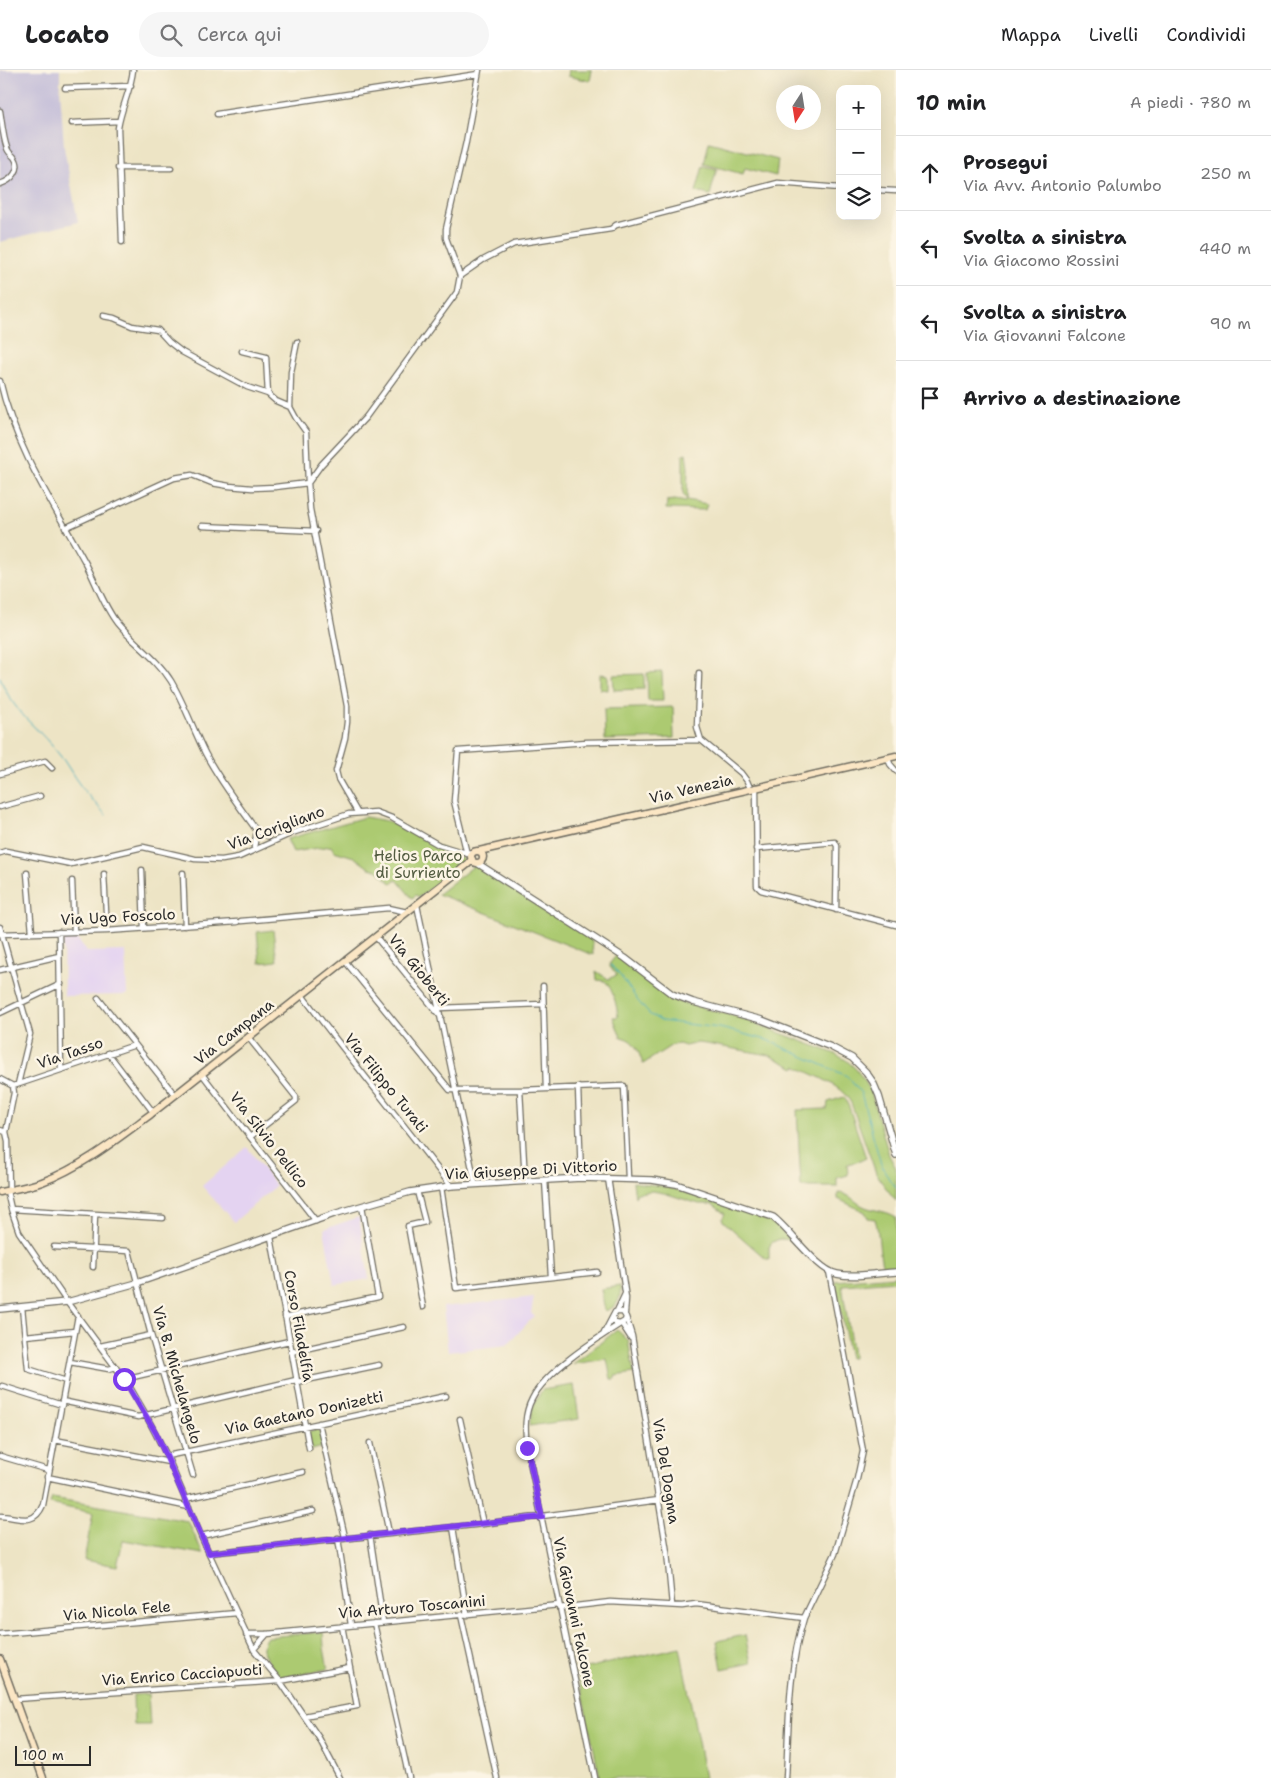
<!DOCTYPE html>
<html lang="it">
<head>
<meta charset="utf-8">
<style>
  body { margin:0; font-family:"Shantell Sans",sans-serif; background:#f6f6f6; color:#202124 }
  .controls { position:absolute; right:15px; top:15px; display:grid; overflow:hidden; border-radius:10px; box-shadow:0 5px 20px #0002 }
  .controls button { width:45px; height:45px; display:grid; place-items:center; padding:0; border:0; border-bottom:1px solid #e0e0e0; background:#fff; color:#202124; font:25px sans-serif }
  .compass { position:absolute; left:776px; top:15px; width:45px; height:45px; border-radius:50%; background:#fff; box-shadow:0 5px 20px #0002; rotate:192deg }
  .scale { position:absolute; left:15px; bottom:12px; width:76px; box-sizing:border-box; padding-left:5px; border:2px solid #2b2b2b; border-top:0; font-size:14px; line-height:18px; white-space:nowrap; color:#2b2b2b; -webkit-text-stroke:4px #fcf5e5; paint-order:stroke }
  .stop { position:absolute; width:15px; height:15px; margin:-11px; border:4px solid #7c3aed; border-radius:50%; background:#fff }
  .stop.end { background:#7c3aed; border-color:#fff; box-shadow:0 1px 5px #0008 }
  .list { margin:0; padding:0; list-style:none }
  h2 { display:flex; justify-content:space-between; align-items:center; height:65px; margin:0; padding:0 20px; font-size:21px }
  h2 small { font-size:16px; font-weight:400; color:#757577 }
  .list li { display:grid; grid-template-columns:32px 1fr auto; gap:15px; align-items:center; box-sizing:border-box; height:75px; padding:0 20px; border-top:1px solid #e0e0e0 }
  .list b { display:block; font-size:19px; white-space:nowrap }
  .list p { margin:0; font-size:16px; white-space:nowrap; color:#757577 }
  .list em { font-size:16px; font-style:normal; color:#757577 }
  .icon { flex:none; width:28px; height:28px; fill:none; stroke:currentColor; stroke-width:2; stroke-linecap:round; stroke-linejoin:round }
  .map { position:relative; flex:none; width:896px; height:1708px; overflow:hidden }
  header { display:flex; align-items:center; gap:30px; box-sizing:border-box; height:70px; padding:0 25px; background:#fff; border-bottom:1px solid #e0e0e0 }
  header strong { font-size:24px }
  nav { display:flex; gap:28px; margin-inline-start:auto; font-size:18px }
  .search { width:350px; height:45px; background:#f6f6f6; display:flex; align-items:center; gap:12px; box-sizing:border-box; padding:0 18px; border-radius:28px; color:#757577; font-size:19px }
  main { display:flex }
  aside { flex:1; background:#fff }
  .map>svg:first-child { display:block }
  .built { fill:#e4d3f1 }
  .industrial { fill:#c6c0d9 }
  .green { fill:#acca71; stroke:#6c7a4e }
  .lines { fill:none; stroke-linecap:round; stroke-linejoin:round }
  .stream { stroke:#3daabc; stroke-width:1 }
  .minor-casing { stroke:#6f6c61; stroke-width:7 }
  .tertiary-casing { stroke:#6f6c61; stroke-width:8 }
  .secondary-casing { stroke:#6f6c61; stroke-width:9 }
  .minor { stroke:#fff; stroke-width:4.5 }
  .tertiary { stroke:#fff; stroke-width:5.5 }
  .secondary { stroke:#fbe6c4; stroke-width:6 }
  .route { stroke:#7c3aed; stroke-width:6 }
  .labels { text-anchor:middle; stroke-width:5; stroke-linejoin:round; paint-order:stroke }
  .street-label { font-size:15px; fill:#2b2b2b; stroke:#fcf5e5 }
  .park-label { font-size:15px; fill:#525b40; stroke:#fcf5e5 }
</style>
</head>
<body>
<header>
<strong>Locato</strong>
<div class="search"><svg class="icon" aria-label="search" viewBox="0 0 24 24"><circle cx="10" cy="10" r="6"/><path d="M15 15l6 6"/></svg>Cerca qui</div>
<nav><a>Mappa</a><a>Livelli</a><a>Condividi</a></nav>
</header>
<main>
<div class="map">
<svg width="896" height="1708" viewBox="0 0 896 1708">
  <rect width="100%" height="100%" fill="#fcf5e5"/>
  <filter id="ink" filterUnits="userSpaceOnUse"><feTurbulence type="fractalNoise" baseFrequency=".02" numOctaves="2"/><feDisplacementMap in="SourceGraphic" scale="10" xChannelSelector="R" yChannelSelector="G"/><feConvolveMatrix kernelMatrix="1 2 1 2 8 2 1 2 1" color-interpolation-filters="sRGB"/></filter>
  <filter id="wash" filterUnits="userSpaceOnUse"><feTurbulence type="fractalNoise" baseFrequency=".0096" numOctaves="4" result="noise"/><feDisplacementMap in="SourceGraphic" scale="20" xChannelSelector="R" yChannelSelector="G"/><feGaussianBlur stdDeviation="1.12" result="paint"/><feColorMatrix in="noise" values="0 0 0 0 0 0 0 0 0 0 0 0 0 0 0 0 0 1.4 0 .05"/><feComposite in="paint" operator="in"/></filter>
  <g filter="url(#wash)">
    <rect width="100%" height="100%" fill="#ede4c5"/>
    <path class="built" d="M75,865L86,882L125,881L127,925L64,926L63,866Z
      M247,1077L276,1116L234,1152L202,1116Z
      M359,1147L369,1209L334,1215L324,1159Z
      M534,1227L531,1243L534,1246L507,1275L448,1282L443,1237Z"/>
    <path class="industrial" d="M0,0H60V18L64,78L78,152L0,172Z"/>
    <path class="green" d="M569,0H592L590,11L568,6Z
      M709,72L778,90L776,106L745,98L743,104L704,94Z
      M703,96L717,99L710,125L696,122Z
      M686,383L688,398L687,430L707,434L705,440L666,439L667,431L675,430L686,432L687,430L683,424V384Z
      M662,602L663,631H648L647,603Z
      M600,604L608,605V620L600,619Z
      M644,604V619L614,620L613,605Z
      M673,637L674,668L605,670L604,639Z
      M365,747L387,751L467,791L419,827L416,825L412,828L397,810L391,813L377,800L369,798L354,787L334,781L331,776L293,782L287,769Z
      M475,795L592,870L593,885L438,824Z
      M273,860L277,891L260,893L257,862Z
      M616,886L657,918L676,931L738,947L833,983L846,990L855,998L865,1011L871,1022L889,1085L896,1098V1131L877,1106L851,1033C841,1014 814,1006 796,996L795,998L769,985L706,974L698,973L685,976L679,974L672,975L643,994C638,981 636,970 621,967L613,947H618C617,936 613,919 605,911L597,910L596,901L608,909L617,905L610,897V893Z
      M844,1027L849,1037L866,1088L860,1091L847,1094L848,1105L837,1108V1117H801L797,1040L827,1039L828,1032Z
      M633,1112L668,1117L753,1144L775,1155L791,1170L779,1169L771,1173L769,1178V1189H766L723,1151L722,1149L725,1144L712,1134H699L664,1123L652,1121L637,1123L635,1127Z
      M838,1123C850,1123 855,1133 865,1137C876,1141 887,1141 896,1147V1197L883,1198C878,1182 880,1164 875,1149L868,1148L865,1142L838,1129Z
      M896,1206V1211L842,1215L853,1285V1288H850L835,1211Z
      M620,1216C621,1229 618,1237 605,1241L601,1219Z
      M617,1260L628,1270L634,1303L615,1306V1309H611L607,1289L573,1294Z
      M574,1315L579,1349L529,1356L533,1336L542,1320Z
      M317,1359L319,1360L323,1377L312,1380L307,1362Z
      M52,1428L188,1451L203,1484L123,1470L117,1496L84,1490L93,1443L50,1434Z
      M323,1562L324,1578L328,1599L282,1608C272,1596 255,1582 267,1567Z
      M745,1565L751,1593L722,1599L717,1571Z
      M680,1577L705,1708H600L577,1600Z
      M148,1624L150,1655H134L133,1625Z"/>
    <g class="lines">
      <path class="stream" d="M0,607C12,642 36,655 58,683C67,693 72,705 80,715C88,726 97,735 106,745
        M611,895L623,909L638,931L649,944L661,951L720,958L767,970L847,1006L861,1023L881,1094L889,1109L896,1117"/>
    </g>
  </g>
  <g filter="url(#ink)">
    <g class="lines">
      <g class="minor-casing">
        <path id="minor" d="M65,18L131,16
          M0,41C2,53 3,67 7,78C8,82 11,84 14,87C23,99 11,111 0,114
          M217,44L478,4
          M72,53L119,51
          M118,98H171
          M877,120L896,121
          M122,172L118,58C121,38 131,20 133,0
          M460,206L483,190L514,174L611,159L616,155L778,113L840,118
          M103,246L114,248L132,256L158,260L169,272L182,282L247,317L268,324
          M242,281L266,287L268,324L276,331L290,337
          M0,311C15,377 53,434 85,492C96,512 103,535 117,553C133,573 157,588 171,611C184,633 193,659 205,683C219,710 239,736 257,761L268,766
          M202,456L316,461
          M65,458L174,408L192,405L212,413L229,416L252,418L275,417L308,413L306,362L296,348L290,337L291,302L297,272
          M699,603L697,657L701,670L741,703L747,711L750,718
          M888,688L890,694L896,701
          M0,704L45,691L52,698
          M756,717L757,816L761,820L896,855
          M0,737L40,726
          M357,742L338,709L336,701L345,668L347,652V636L310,439L308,413L321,395L366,347L457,222L460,206L446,168V159L466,72L479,0
          M254,777L257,761
          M756,779L835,772L837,776L836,840
          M0,783L6,781L71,794L143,777L195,789L222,790L239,787L292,763L349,744L376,742L392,748L439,775L466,783L474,782
          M467,784L454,731L458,681L587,672L701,670
          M142,800L144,858
          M27,803L32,862
          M183,803L185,856
          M104,804L107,861
          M72,811L74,861
          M417,835L475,1113
          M241,851L389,838L407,842
          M0,857L30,964L18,1014
          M59,862L61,999
          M0,864L107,861L237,852
          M376,867L441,947
          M345,891L450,1020H520L624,1016L628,1108
          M0,900L59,886
          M543,916L546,1019
          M302,925C351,990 402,1052 451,1116
          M98,928L175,1025
          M440,938L543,934
          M0,943L61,914
          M248,967L296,1027V1031L250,1067
          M108,983L153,1042
          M202,1004L250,1067L316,1151
          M0,1009L13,1016
          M13,1016L135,975
          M578,1017L581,1108
          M520,1020L525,1111
          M0,1060L6,1062L8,1071L9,1120
          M6,1062L14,1023L13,1016
          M608,1108L626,1228L625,1243
          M545,1110L551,1206
          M441,1117L456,1218L597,1202
          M7,1121L11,1139L19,1162L67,1232L128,1314L146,1345L167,1386L201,1466L254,1580L280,1611L319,1668L340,1708
          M417,1121L425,1152L408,1156L423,1237
          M11,1139L163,1148
          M271,1167L309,1378
          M54,1177L129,1181L151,1265L193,1405
          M93,1197L95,1144
          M22,1237L28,1299L66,1311
          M617,1241L625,1224
          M285,1247L378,1227L362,1136
          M626,1247L632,1266L667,1482L672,1535
          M622,1254L631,1268
          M604,1263L615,1242H623L626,1247L625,1251L620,1254L615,1253L613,1249
          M25,1266L75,1261
          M100,1276L151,1265
          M291,1282L404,1257
          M70,1292L109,1299L116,1297
          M124,1309L289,1271
          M297,1312L379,1295
          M2,1316L62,1335
          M62,1331L138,1347L296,1310
          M460,1349L483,1454
          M319,1353L345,1467
          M55,1370L169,1392
          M370,1373L389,1463
          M0,1386L48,1400
          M167,1386L446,1326
          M47,1407L189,1437
          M185,1429L303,1402
          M0,1446C18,1446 33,1458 43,1435L78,1246
          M453,1457L467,1545
          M370,1465L383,1552
          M201,1466L313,1441
          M338,1468L351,1555
          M209,1483L483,1454L659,1430
          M559,1538L610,1532L682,1536L696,1534L804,1548
          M461,1545L497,1708
          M374,1553L409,1708
          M0,1564L237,1543
          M246,1564H267L559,1535
          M254,1579L267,1564
          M15,1629L280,1611L350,1598
          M304,1646L357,1636L342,1556
          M595,1708L527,1377C525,1360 524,1344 532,1329C545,1302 595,1270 620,1254
          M786,1708C789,1654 788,1599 804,1548L835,1484L857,1409L863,1381L829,1201"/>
      </g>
      <g class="tertiary-casing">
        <path id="tertiary" d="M477,793L596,869L625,888L672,924L693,932L762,950L831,977L852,988L866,1002L873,1012L879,1026L896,1085
          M0,1239L67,1232L137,1213L337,1143L410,1122L451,1116L581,1108L652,1110L676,1114L773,1147C791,1161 817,1200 837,1204C855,1208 878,1203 896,1202"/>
      </g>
      <g class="secondary-casing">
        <path id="secondary" d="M471 787a6 6 0 1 1 12 0a6 6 0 1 1-12 0Z
          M479,781L896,686
          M0,1122C14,1119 28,1117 42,1112C82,1097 117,1069 151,1044L468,794L472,789
          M0,1589L43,1708"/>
      </g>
      <use href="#minor" class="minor"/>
      <use href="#tertiary" class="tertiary"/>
      <use href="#secondary" class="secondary"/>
    </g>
  </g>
  <g class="lines" filter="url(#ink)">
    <path class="route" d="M124,1309L156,1363L209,1483L542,1447L527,1378"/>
  </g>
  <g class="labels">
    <g class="street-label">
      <text transform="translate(691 719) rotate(-13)" y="5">Via Venezia</text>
      <text transform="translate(276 758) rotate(-20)" y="5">Via Corigliano</text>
      <text transform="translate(118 847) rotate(-3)" y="5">Via Ugo Foscolo</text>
      <text transform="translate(419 900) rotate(51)" y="5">Via Gioberti</text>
      <text transform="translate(234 962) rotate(-38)" y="5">Via Campana</text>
      <text transform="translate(70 983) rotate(-19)" y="5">Via Tasso</text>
      <text transform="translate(386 1013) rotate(51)" y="5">Via Filippo Turati</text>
      <text transform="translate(269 1070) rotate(52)" y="5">Via Silvio Pellico</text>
      <text transform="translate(531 1100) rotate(-3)" y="5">Via Giuseppe Di Vittorio</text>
      <text transform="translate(299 1256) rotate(80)" y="5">Corso Filadelfia</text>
      <text transform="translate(177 1305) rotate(74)" y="5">Via B. Michelangelo</text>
      <text transform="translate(304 1343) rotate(-12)" y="5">Via Gaetano Donizetti</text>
      <text transform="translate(666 1401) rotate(81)" y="5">Via Del Dogma</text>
      <text transform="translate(412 1537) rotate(-5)" y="5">Via Arturo Toscanini</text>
      <text transform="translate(117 1541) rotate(-5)" y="5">Via Nicola Fele</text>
      <text transform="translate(574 1542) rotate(78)" y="5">Via Giovanni Falcone</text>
      <text transform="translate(182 1605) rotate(-4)" y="5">Via Enrico Cacciapuoti</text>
    </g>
    <g class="park-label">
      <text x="418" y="791">Helios Parco<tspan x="418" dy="17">di Surriento</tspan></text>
    </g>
  </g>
</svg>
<div class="controls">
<button>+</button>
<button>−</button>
<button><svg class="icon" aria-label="layers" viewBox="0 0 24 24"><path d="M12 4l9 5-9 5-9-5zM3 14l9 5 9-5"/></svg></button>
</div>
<svg class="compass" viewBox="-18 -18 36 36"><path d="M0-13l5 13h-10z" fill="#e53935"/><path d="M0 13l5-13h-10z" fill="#757577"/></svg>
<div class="scale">100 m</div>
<div class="stop" style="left:124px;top:1309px"></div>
<div class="stop end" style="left:527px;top:1378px"></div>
</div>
<aside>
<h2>10 min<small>A piedi · 780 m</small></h2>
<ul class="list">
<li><svg class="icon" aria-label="ahead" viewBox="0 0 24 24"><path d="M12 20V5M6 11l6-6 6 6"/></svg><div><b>Prosegui</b><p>Via Avv. Antonio Palumbo</p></div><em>250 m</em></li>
<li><svg class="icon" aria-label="left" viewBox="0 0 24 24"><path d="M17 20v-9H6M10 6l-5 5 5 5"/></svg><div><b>Svolta a sinistra</b><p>Via Giacomo Rossini</p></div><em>440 m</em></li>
<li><svg class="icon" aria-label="left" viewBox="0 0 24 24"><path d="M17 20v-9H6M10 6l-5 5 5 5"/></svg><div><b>Svolta a sinistra</b><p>Via Giovanni Falcone</p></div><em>90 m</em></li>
<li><svg class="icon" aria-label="arrive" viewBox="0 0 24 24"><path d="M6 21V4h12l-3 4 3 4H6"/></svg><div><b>Arrivo a destinazione</b></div></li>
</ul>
</aside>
</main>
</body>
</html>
